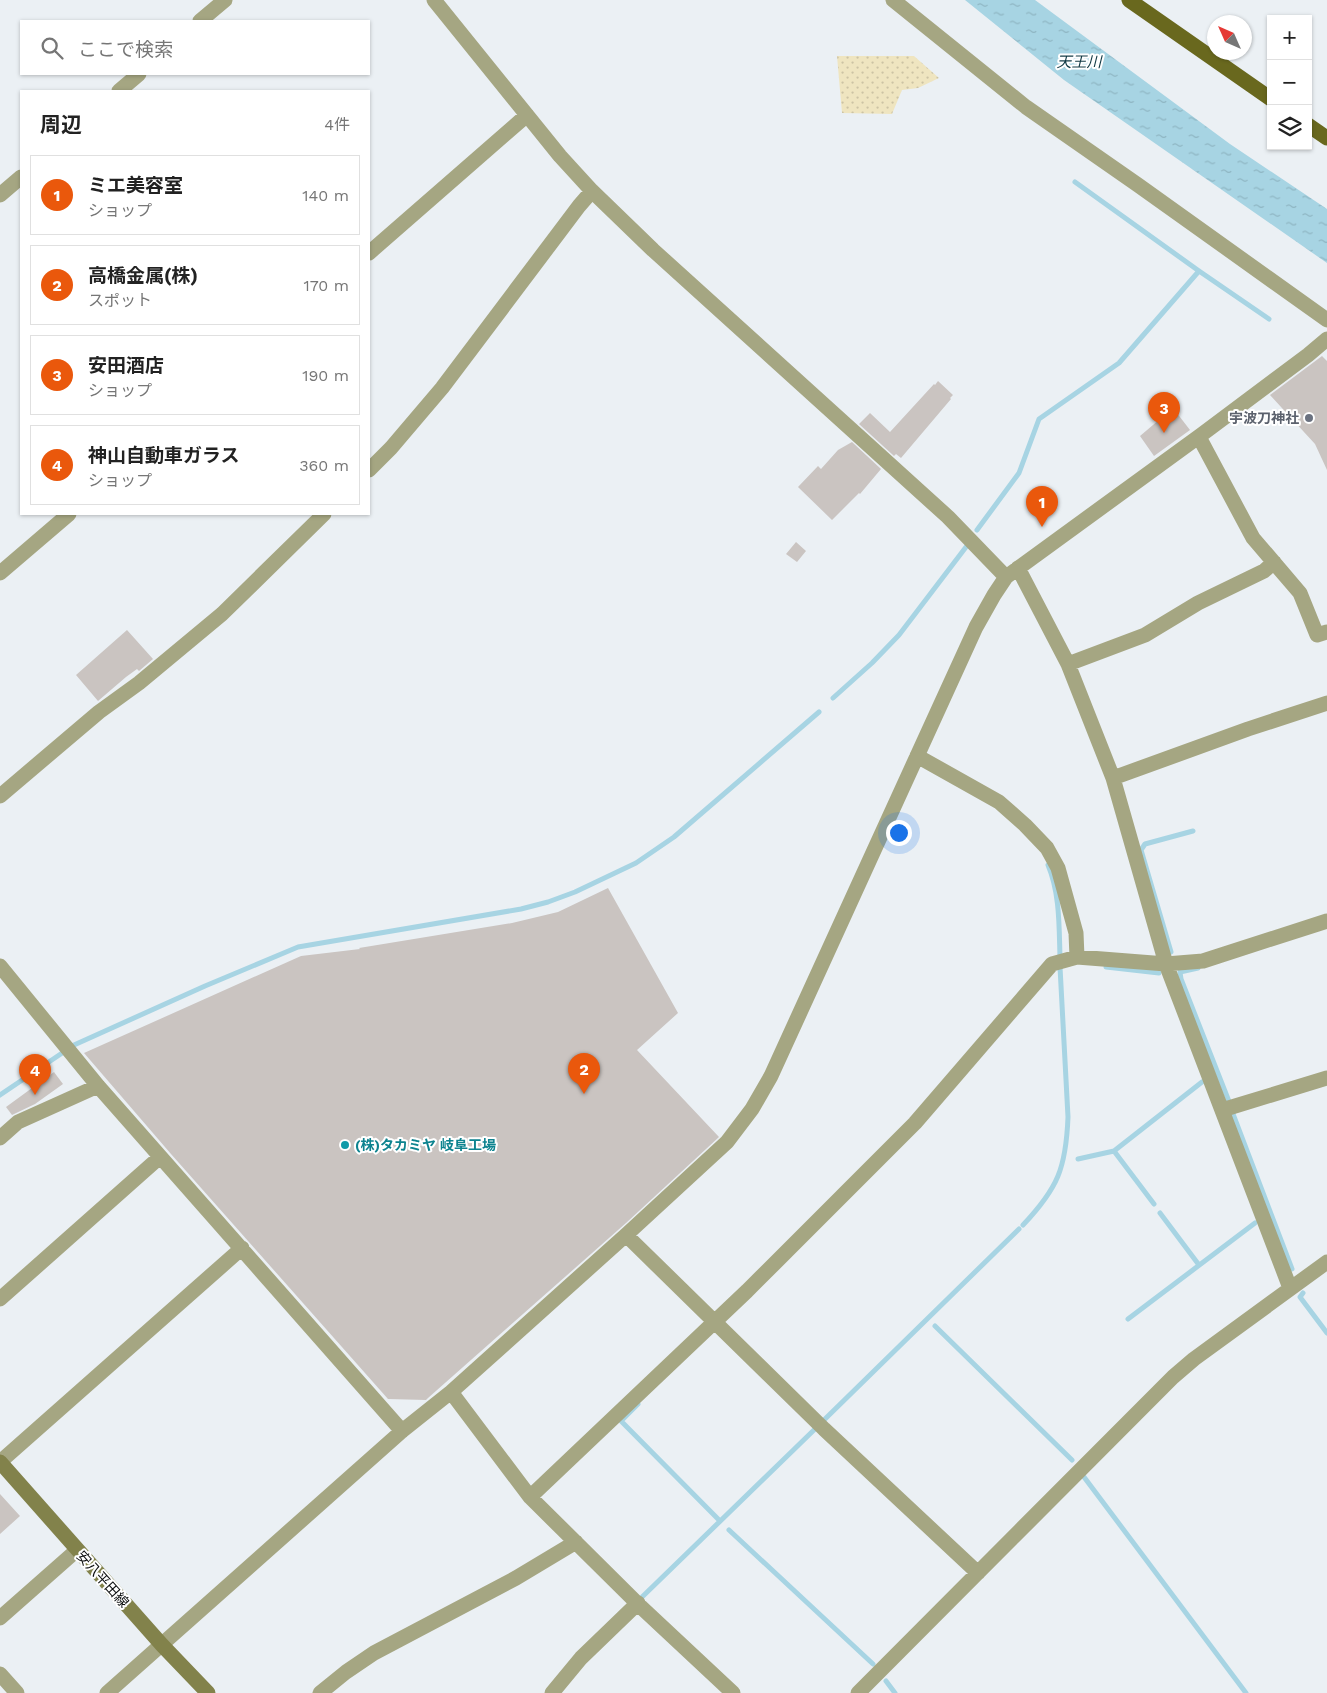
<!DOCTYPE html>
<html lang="ja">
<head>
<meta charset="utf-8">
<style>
  body { margin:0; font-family:"Work Sans","Noto Sans JP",sans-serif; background:#f6f6f6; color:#222 }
  .controls { position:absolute; right:15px; top:15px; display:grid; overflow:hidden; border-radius:0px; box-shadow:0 1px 4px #0004 }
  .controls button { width:45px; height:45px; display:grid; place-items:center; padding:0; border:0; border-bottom:1px solid #e0e0e0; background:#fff; color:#222; font:25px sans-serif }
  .compass { position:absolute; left:1207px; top:15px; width:45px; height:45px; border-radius:50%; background:#fff; box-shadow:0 1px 4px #0004; rotate:315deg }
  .you { position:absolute; left:898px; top:832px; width:18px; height:18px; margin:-12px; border:4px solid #fff; border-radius:50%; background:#1a73e8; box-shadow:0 0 0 8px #1a73e833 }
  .badge { display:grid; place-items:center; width:32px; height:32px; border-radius:50%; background:#ea580c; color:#fff; font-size:16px; font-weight:700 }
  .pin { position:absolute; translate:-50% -41px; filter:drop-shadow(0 1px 2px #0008) }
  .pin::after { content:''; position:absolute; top:26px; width:18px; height:15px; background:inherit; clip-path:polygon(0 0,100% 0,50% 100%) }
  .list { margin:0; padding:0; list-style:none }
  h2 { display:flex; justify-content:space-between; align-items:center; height:65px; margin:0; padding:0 20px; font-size:21px }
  h2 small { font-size:16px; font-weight:400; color:#767676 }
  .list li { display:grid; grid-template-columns:32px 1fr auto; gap:15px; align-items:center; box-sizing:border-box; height:80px; margin:0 10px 10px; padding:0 10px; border:1px solid #e0e0e0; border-radius:0px }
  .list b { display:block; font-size:19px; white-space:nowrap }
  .list p { margin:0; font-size:16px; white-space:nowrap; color:#767676 }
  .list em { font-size:16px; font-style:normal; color:#767676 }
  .icon { flex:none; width:28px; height:28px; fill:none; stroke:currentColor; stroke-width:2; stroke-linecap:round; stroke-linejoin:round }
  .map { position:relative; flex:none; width:1327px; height:1693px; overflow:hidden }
  .search { position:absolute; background:#fff; box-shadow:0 1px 4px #0004; left:20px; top:20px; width:350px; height:55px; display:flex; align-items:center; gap:12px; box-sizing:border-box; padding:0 18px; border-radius:0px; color:#767676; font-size:19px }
  .panel { position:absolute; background:#fff; box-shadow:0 1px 4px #0004; left:20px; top:90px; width:350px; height:425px; border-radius:0px }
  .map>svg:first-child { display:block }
  .sand { fill:url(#sand-dots) }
  .water { fill:url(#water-ripples) }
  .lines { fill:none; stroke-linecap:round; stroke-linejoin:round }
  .stream { stroke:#a7d4e3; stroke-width:5 }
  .building { fill:#cac4c1 }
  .minor { stroke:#a5a682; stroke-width:15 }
  .secondary { stroke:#82824b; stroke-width:15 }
  .primary { stroke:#69681e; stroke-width:15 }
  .worship-dot { fill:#6b7280; stroke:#fff; stroke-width:2 }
  .culture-dot { fill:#0f9aa8; stroke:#fff; stroke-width:2 }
  .labels { text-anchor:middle; stroke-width:4; stroke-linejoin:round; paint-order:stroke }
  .worship-label { font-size:14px; font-weight:bold; fill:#5b616d; stroke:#fff; text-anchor:end }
  .culture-label { font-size:14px; font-weight:bold; fill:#0d838f; stroke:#fff; text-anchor:start }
  .street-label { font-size:14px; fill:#0a0c0d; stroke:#fff }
  .water-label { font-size:15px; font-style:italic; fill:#0f3843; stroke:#fff }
</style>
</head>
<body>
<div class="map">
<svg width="1327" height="1693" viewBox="0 0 1327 1693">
  <defs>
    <pattern id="sand-dots" width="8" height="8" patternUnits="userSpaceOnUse" patternTransform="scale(1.25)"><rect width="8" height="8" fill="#efe5c0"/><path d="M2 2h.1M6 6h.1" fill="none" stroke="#ccc3a4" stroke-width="1.8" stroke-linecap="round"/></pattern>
    <pattern id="water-ripples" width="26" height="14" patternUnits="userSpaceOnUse" patternTransform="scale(1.25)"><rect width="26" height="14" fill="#a7d4e3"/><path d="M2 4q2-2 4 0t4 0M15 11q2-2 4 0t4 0" fill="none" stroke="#8eb5c2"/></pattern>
  </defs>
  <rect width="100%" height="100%" fill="#ebf0f4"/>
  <path class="sand" d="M837,56H914L939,78L918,88L902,90L892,114L842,113Z"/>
  <path class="water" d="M965,0H1035L1230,144L1327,209V263L1064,80Z"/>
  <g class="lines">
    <path class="stream" d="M1075,182L1199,271L1269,319
      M977,530L1019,473L1039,419L1119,363L1199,271
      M833,698L872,663L899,635L966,547
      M1048,865C1060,893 1059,927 1060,957
      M1171,952L1141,850L1145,844L1193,831
      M1106,967L1159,973
      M1198,968L1180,972L1181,979L1230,1104
      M0,1095L74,1045L205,986L298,947L521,909L548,902L575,892L636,863L674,837L819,712
      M1233,1114L1292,1269
      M1114,1151L1154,1204
      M1078,1159L1114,1151L1202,1082
      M1160,1213L1199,1265
      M1023,1225C1058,1188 1066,1168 1068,1117L1060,967
      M1303,1293L1300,1297L1327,1333
      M1128,1319L1255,1223
      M935,1326L1072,1460
      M638,1404L621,1421L720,1521
      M824,1420L1019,1229
      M1084,1477L1246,1693
      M729,1530L873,1664
      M640,1599L815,1429
      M886,1681L895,1693"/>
  </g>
  <path class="building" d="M1322,356L1327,361V470L1315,444L1270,395Z
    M938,381L953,395L950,398L951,399L901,458L896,454L894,456L859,424L870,413L890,432L934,384L935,385Z
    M1173,408L1190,430L1154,456L1140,436Z
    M852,442L881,469L860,494L859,493L832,520L798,487L818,466L821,469L838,450Z
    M796,542L806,551L797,562L786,554Z
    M127,630L153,659L139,671L137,669L126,677L98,701L76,675Z
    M608,888L678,1013L637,1050L719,1137L626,1223L428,1398L426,1400L388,1399L171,1154L84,1053L301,956L360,949L359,948L512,923L558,912Z
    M54,1072L63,1084L35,1104L12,1115L6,1107Z
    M0,1494L20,1516L0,1534Z"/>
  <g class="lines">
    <path class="minor" d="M434,0L560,156L592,191L653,250L948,517L1006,577
      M893,0L1026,107L1138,185L1327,320
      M200,21L225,0
      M119,91L139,74
      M0,195L21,177
      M369,253L527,115
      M1199,437L1253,538L1300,593L1317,635L1327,632
      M369,470L391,448L442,388L579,206L592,191
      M1018,568L1068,664L1113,778L1166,964L1290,1288
      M0,573L69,514
      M1068,664L1145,635L1198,603L1264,571L1274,562
      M917,756L999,802L1025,825L1047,848L1058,868L1076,933L1077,957
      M1113,778L1248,729L1327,703
      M0,796L99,712L139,683L222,614L324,514
      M0,966L98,1086L402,1431
      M1222,1110L1327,1078
      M0,1138L18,1122L98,1086
      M626,1235L824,1429L978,1573
      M0,1299L160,1157
      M451,1392L530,1497L641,1607L733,1693
      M0,1462L242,1248
      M530,1497L747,1291L915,1123L1052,964L1077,957L1166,964L1203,961L1327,921
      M0,1618L77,1550
      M0,1674L17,1693
      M107,1693L402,1431L451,1392L626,1235L727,1142L752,1109L771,1076L976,627L994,595L1006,577L1201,435L1308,355L1327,339
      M320,1693L346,1672L374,1653L516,1578L576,1542
      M552,1693L581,1658L638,1603
      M858,1693L1173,1377L1194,1359L1327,1262"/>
    <path class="secondary" d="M0,1462L162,1645L208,1693"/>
    <path class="primary" d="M1129,0L1271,99
      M1308,125L1327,138"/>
  </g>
  <circle class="worship-dot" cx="1309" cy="418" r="5"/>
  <circle class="culture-dot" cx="345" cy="1145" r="5"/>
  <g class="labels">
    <g class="worship-label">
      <text x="1299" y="423">宇波刀神社</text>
    </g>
    <g class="culture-label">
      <text x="355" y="1150">(株)タカミヤ 岐阜工場</text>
    </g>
    <g class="street-label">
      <text transform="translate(103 1579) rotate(48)" y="5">安八平田線</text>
    </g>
    <g class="water-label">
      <text x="1079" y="67">天王川</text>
    </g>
  </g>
</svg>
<div class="controls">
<button>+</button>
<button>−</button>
<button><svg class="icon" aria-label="layers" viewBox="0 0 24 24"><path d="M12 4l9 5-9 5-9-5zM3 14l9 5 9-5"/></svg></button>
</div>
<svg class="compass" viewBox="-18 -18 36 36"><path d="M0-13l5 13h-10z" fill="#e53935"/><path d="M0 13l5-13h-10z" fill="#767676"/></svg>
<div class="you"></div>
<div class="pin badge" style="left:1042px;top:527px">1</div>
<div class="pin badge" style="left:584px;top:1094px">2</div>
<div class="pin badge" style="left:1164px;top:433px">3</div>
<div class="pin badge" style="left:35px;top:1095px">4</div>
<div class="search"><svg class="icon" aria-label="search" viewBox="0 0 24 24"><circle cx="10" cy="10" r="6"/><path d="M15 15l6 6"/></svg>ここで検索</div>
<section class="panel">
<h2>周辺<small>4件</small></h2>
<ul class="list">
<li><span class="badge">1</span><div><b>ミエ美容室</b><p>ショップ</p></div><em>140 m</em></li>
<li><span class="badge">2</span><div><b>高橋金属(株)</b><p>スポット</p></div><em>170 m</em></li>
<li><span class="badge">3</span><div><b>安田酒店</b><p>ショップ</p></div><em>190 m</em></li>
<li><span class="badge">4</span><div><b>神山自動車ガラス</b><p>ショップ</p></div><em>360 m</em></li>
</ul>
</section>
</div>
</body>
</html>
